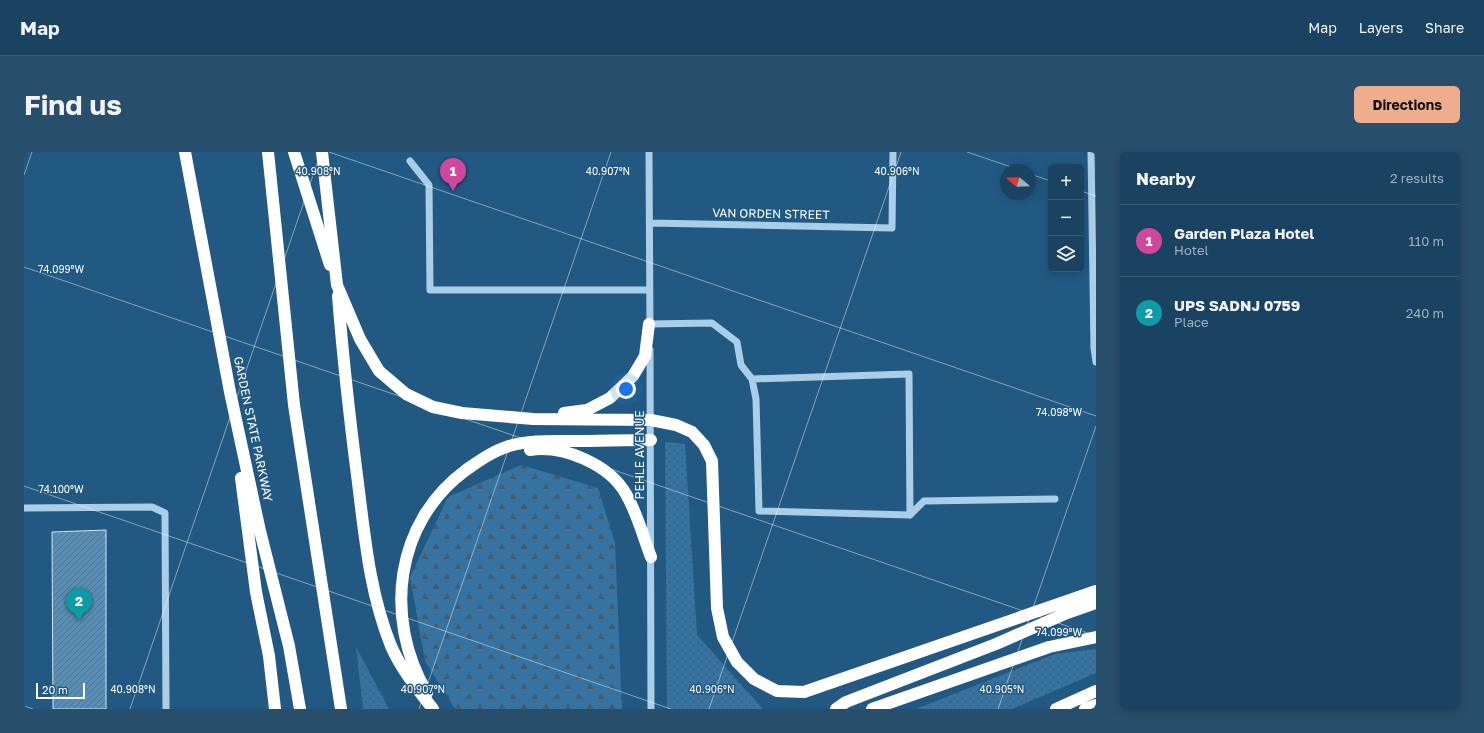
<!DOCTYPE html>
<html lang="en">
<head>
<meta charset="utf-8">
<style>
  body { margin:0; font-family:"Golos Text",sans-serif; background:#274e6b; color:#f1f3f6 }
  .controls { position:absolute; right:12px; top:12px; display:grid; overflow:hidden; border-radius:6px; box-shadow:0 2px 10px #0003 }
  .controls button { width:36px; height:36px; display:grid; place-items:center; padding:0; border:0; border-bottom:1px solid #385c77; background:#1a4362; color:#f1f3f6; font:20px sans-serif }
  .compass { position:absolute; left:976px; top:12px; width:36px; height:36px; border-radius:50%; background:#1a4362; box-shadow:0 2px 10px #0003; rotate:289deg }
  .scale { position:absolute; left:12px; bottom:10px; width:49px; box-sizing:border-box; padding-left:4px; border:2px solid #fff; border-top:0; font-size:11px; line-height:14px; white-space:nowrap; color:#fff; -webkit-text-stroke:3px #225983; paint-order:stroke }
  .you { position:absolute; left:602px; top:237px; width:14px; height:14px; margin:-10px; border:3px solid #fff; border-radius:50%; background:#1a73e8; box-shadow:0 0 0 6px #1a73e833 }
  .badge { display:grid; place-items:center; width:26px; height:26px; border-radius:50%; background:#eead8d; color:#fff; font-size:13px; font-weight:700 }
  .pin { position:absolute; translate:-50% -33px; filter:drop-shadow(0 1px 2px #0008) }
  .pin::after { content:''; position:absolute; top:21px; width:14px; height:12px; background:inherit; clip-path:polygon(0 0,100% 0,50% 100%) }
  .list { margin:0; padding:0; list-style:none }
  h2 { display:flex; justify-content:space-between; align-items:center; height:52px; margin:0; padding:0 16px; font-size:17px }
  h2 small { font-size:13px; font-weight:400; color:#9fb0be }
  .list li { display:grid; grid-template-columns:26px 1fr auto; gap:12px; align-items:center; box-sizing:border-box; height:72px; padding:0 16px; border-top:1px solid #385c77 }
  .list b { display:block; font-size:15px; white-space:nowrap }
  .list p { margin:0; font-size:13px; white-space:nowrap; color:#9fb0be }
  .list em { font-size:13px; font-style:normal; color:#9fb0be }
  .icon { flex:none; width:22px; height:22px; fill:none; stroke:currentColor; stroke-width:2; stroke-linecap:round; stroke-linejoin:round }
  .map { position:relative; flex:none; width:1072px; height:557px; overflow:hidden; border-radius:6px }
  header { display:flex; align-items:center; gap:24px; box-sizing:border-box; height:56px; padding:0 20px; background:#1a4362; border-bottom:1px solid #385c77 }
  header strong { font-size:19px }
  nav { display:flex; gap:22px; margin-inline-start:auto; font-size:14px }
  .intro { display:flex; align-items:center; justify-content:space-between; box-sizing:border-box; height:96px; padding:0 24px }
  h1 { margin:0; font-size:28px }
  .button { padding:10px 18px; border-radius:6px; background:#eead8d; color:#111; font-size:14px; font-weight:700 }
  main { display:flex; gap:24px; padding:0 24px }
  aside { flex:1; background:#1a4362; border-radius:6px; box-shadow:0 2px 10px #0003 }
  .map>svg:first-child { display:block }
  .grass { fill:url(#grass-dots) }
  .forest { fill:url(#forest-firs) }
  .building { fill:url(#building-hatch); stroke:#cee5f6 }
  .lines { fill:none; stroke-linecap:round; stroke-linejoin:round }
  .minor { stroke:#aacee8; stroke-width:7 }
  .highway { stroke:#fff; stroke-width:12 }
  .ticks { fill:none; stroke:#fff; stroke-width:1; stroke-opacity:0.45 }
  .labels { text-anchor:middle; stroke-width:3; stroke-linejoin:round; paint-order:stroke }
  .street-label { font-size:12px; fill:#fff; stroke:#225983 }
  .ticks-label { font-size:10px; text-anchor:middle; fill:#fff; stroke:#225983; stroke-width:3; stroke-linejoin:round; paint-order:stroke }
</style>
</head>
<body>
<header>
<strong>Map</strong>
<nav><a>Map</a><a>Layers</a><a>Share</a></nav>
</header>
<div class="intro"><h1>Find us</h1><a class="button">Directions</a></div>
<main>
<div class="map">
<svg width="1072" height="557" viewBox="0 0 1072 557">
  <defs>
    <pattern id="grass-dots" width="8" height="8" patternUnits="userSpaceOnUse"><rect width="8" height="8" fill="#3673a0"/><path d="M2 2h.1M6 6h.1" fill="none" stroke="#435c6e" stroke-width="1.8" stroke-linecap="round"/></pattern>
    <pattern id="forest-firs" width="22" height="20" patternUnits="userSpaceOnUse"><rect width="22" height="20" fill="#3673a0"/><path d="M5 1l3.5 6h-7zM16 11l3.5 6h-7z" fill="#435c6e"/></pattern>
    <pattern id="building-hatch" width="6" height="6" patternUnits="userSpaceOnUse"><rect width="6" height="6" fill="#5b8db3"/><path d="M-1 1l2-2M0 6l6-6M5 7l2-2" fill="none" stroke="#55738a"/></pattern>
  </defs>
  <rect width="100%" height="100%" fill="#225983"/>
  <path class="grass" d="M641,290L661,292L673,483L739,557H643Z
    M332,495L365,557H339Z
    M1072,497V521L988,557H892L1031,502Z"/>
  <path class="forest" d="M497,313L574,336L591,391L598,557H431L401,509L386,425L424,345Z"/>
  <path class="building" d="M82,378V557H29L28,380Z"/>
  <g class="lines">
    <path class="minor" d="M625,0L626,176
      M1067,0L1070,196L1072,210
      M386,9L405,33L406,138H625
      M626,71L868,76L869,0
      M625,172L688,171L713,190L717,213L728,227L732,247L735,359L886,363L885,222L728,227
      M626,198L627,557
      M0,356L128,355L141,361L142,557
      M886,363L900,349L1031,347"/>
    <path class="highway" d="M161,0L206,240L236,379L265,494L276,557
      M244,0L270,253L317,557
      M270,0L306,113
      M298,0L313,133L336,187L355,219L382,242L409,255L438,261L509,267L627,268L652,273L668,280L680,293L688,309L693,456L699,485L713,510L730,527L753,539L780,540L1072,439
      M314,144C319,207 326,269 334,331C341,387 346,442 367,494C377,517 394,538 409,557
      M540,261L563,258L586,246L609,224L621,204L625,172
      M506,298C539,293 585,312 602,342C613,361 619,384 627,405
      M217,326L232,440L245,504L251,557
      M403,541C359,466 371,370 442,318C455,309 469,299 485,294C505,288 527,289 548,289C574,289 601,288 627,288
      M812,557L822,550L972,492L1043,461L1072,451
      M848,557L1025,495L1072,485
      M1032,557L1072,539
      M1061,557L1072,553"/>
  </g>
  <path class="ticks" d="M305,0L1072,264M943,0L996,18M1006,22L1027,29M0,23L8,0M1057,39L1072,44M0,115L1072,484M0,334L647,557M0,554L9,557M106,557L297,0M395,557L587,0M685,557L877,0M974,557L1072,274"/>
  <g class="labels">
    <g class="street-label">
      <text transform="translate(747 62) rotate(1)" y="4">VAN ORDEN STREET</text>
      <text transform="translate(229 277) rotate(78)" y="4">GARDEN STATE PARKWAY</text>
      <text transform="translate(616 303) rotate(-90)" y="4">PEHLE AVENUE</text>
    </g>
  </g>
  <g class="ticks-label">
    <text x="294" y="23">40.908°N</text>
    <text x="584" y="23">40.907°N</text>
    <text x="873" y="23">40.906°N</text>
    <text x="37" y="121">74.099°W</text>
    <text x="1035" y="264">74.098°W</text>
    <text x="37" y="341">74.100°W</text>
    <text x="1035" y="484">74.099°W</text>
    <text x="109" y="541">40.908°N</text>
    <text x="399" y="541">40.907°N</text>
    <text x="688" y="541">40.906°N</text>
    <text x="978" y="541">40.905°N</text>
  </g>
</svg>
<div class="controls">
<button>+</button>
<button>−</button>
<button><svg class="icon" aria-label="layers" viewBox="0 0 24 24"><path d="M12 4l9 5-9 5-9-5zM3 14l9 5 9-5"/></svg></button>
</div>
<svg class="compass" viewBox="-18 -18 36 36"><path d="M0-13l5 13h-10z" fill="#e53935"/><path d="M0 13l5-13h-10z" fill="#9fb0be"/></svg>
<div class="scale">20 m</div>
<div class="you"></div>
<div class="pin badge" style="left:429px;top:39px;background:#d1479c">1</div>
<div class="pin badge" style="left:55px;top:469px;background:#0f9aa8">2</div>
</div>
<aside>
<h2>Nearby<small>2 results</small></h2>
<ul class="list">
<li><span class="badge" style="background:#d1479c">1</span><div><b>Garden Plaza Hotel</b><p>Hotel</p></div><em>110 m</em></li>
<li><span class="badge" style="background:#0f9aa8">2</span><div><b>UPS SADNJ 0759</b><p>Place</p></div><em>240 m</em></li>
</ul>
</aside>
</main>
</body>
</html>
